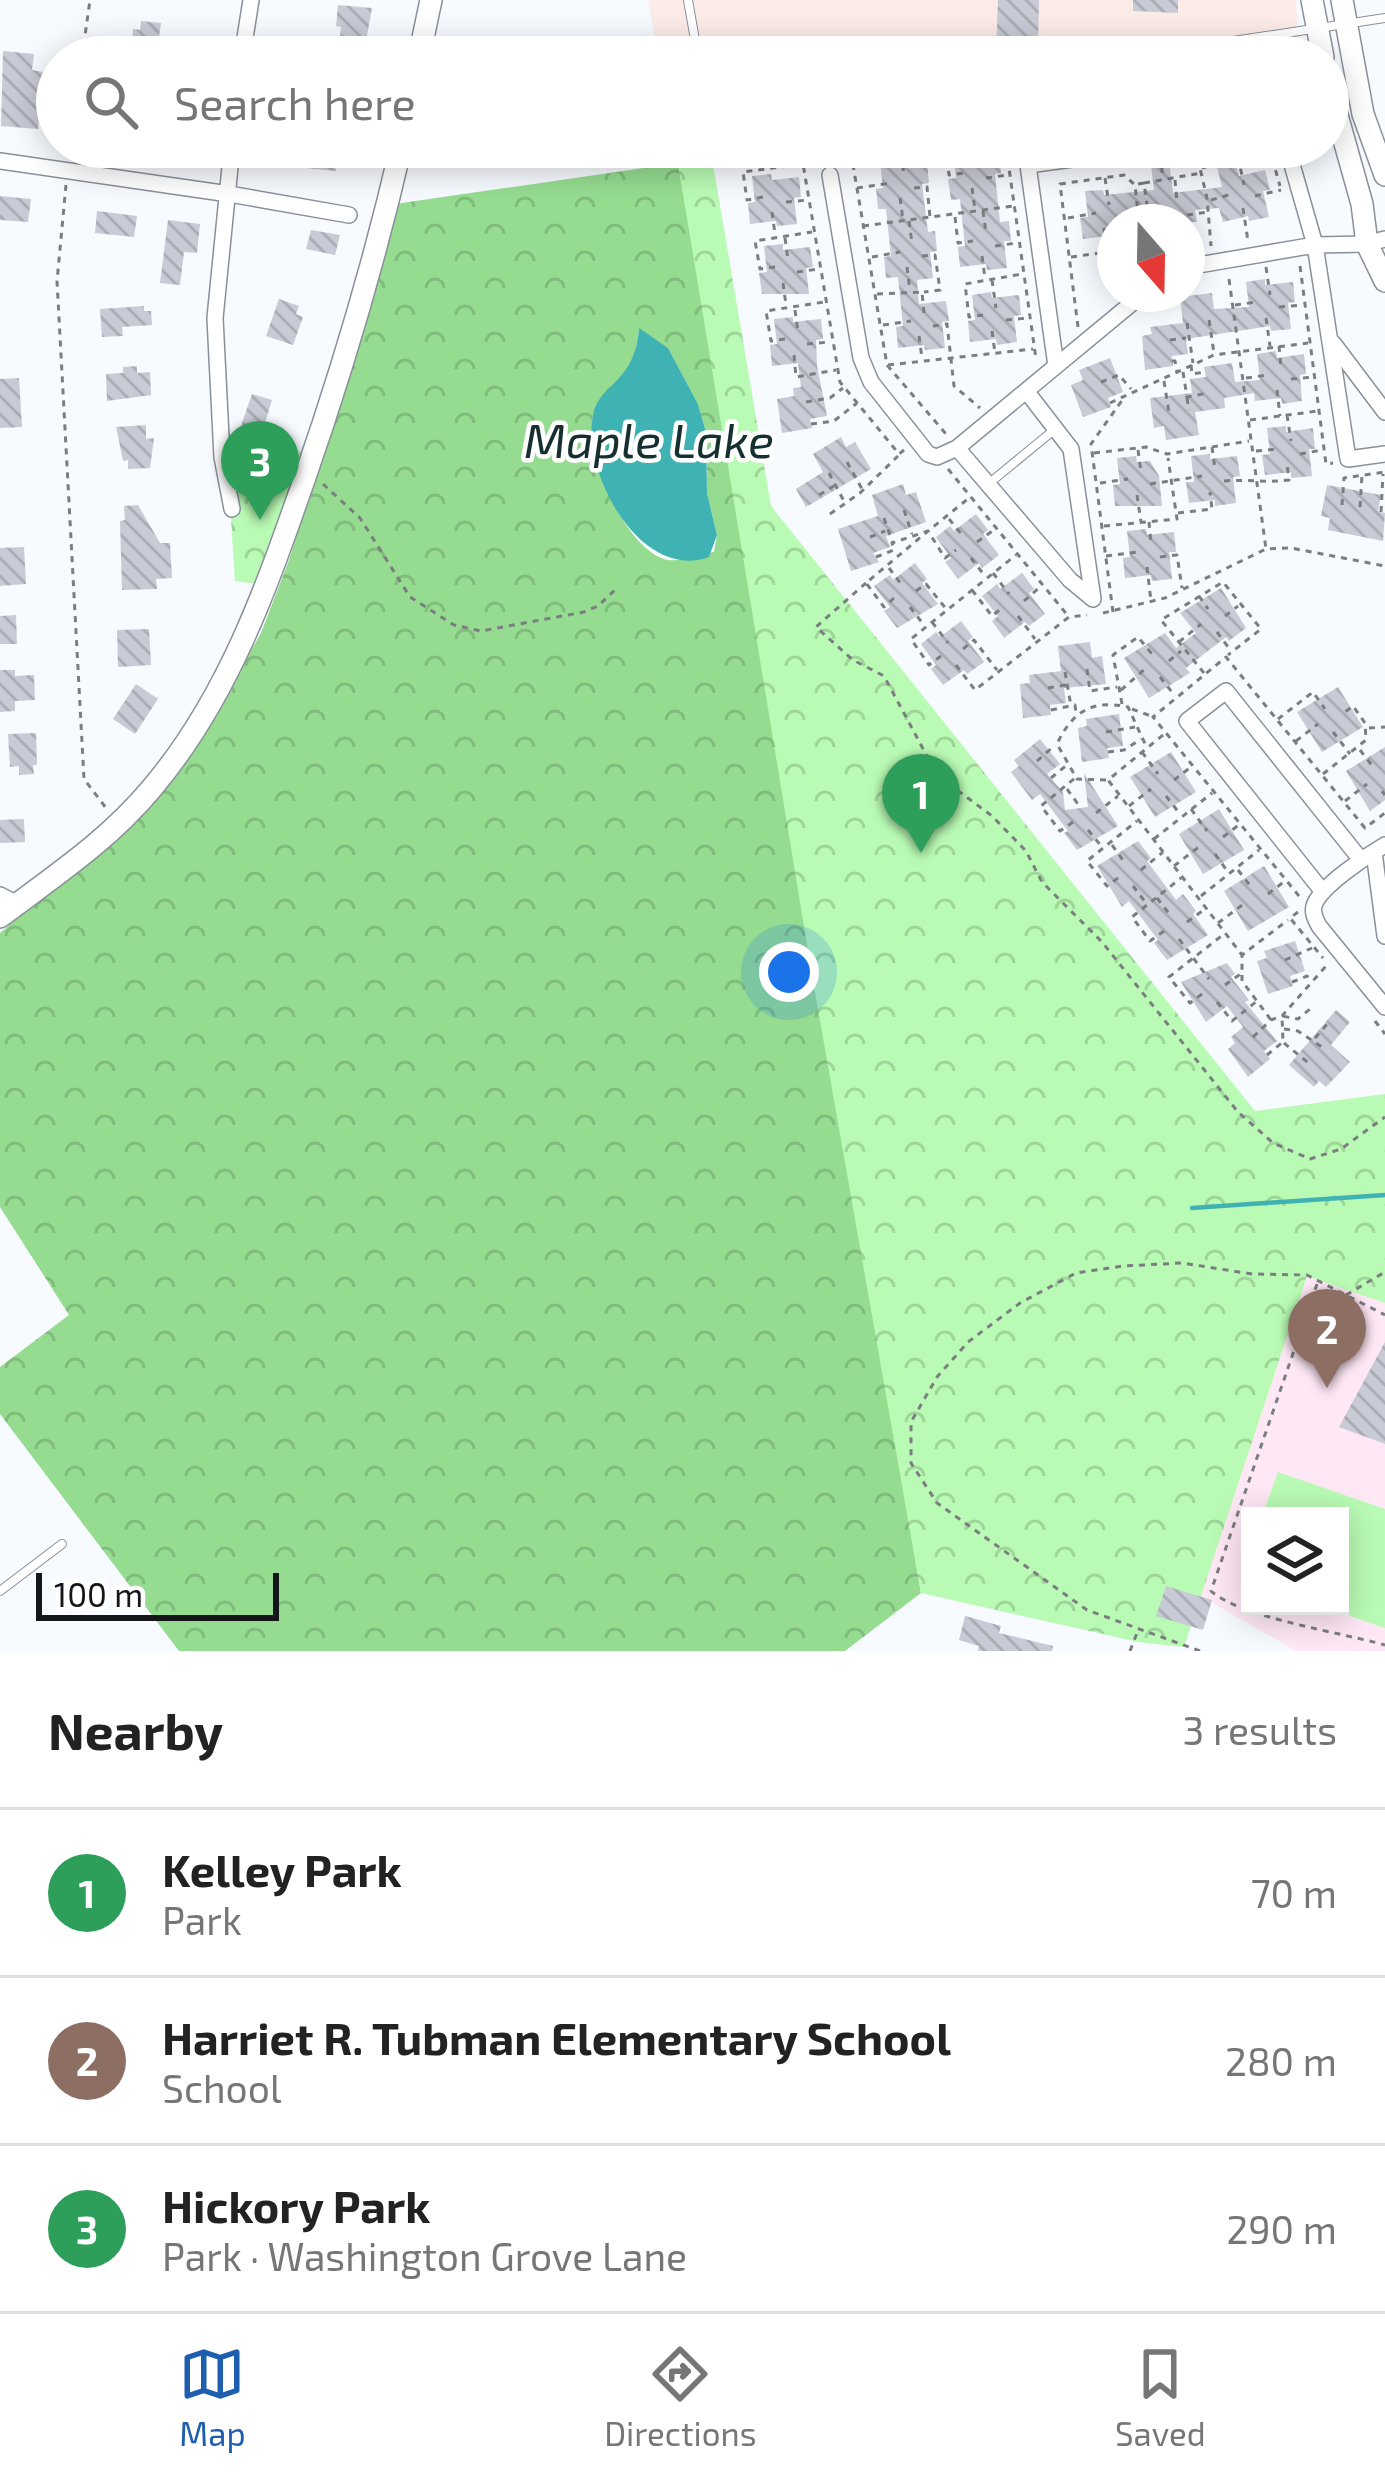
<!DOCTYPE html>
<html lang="en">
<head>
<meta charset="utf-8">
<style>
  body { margin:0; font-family:"Exo 2",sans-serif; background:#f2f2f2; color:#222 }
  .controls { position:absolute; right:36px; bottom:36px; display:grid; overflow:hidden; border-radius:0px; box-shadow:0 6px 30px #0003 }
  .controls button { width:108px; height:108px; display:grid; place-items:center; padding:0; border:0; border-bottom:3px solid #e0e0e0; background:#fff; color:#222; font:60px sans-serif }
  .compass { position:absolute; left:1097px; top:204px; width:108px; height:108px; border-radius:50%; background:#fff; box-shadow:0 6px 30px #0003; rotate:160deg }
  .scale { position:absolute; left:36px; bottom:30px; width:243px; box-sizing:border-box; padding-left:12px; border:6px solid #14161a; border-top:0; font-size:33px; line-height:42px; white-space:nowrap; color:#14161a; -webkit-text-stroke:9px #fff; paint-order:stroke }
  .you { position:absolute; left:789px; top:972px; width:42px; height:42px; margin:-30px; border:9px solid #fff; border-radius:50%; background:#1a73e8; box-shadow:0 0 0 18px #1a73e833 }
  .badge { display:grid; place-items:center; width:78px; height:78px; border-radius:50%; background:#1e5eaf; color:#fff; font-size:39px; font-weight:700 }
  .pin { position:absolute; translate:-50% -99px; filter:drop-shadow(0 3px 6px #0008) }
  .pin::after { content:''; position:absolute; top:63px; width:42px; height:36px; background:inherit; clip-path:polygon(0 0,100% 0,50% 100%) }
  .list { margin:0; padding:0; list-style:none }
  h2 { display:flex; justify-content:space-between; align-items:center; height:156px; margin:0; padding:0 48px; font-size:51px }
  h2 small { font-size:39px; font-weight:400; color:#767676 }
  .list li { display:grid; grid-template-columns:78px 1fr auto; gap:36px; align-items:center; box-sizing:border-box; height:168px; padding:0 48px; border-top:3px solid #e0e0e0 }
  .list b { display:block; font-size:45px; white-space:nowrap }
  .list p { margin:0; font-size:39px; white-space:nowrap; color:#767676 }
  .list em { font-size:39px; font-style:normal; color:#767676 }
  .icon { flex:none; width:66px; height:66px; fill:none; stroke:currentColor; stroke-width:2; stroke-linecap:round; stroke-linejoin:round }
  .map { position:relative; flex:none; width:1385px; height:1651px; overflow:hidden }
  .search { position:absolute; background:#fff; box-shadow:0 6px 30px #0003; left:36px; right:36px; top:36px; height:132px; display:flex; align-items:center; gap:30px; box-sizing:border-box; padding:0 42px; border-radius:66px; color:#767676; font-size:45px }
  .sheet { height:660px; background:#fff }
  nav { display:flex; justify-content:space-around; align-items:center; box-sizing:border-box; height:168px; border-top:3px solid #e0e0e0; background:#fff; font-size:33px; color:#767676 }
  nav a { display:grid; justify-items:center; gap:6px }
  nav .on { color:#1e5eaf }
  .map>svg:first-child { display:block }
  .commercial { fill:#fbece7 }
  .education { fill:#ffe8f6; fill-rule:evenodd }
  .grass { fill:#b9fbb4 }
  .forest { fill:url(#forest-crowns); fill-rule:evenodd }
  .park { fill:url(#park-crowns) }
  .water { fill:#3fb2b4 }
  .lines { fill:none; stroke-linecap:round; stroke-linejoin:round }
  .stream { stroke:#3fb2b4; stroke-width:4.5 }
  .building { fill:url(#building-back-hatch) }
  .lane-casing { stroke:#89909a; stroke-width:10 }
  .street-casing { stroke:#89909a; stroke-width:18 }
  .secondary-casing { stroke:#89909a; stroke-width:24 }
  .path { stroke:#7b7d81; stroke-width:3; stroke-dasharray:6 6; stroke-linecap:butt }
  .lane { stroke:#fff; stroke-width:8 }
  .street { stroke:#fff; stroke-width:15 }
  .secondary { stroke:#fff; stroke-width:21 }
  .labels { text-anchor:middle; stroke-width:9; stroke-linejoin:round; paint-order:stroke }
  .water-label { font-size:48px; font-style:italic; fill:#162f2f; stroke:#fff }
</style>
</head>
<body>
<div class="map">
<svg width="1385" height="1651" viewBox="0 0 1385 1651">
  <defs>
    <pattern id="forest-crowns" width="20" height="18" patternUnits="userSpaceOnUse" patternTransform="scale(3)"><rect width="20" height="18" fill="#95dc90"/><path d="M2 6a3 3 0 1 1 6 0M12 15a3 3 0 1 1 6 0" fill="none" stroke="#80bc7c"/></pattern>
    <pattern id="park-crowns" width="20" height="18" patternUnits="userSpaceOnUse" patternTransform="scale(3)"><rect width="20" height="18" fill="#b9fbb4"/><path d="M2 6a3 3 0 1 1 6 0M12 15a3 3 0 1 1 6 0" fill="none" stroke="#9ed69a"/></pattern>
    <pattern id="building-back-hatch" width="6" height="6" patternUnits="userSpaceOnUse" patternTransform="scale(3)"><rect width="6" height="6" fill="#c8cad5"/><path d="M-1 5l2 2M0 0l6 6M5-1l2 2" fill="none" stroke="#abadb6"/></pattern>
  </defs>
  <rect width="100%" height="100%" fill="#f7fafe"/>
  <path class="commercial" d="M648,0H1296L1299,57H658Z
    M675,147H792L678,163Z"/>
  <path class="education" d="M1307,1275L1385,1303V1651H1296L1199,1595ZM1250,1516H1340V1606H1250Z"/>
  <path class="grass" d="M1278,1472L1385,1509V1628L1321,1606H1340V1516H1262Z"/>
  <path class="forest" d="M678,163L921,1593L845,1651H179L0,1414V1367L69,1315L0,1207V933L160,795L215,713L261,633L289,560L344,387L395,204ZM639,329L668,348L698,404L706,432L707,493L717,535L714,552C701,554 681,562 668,560C625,552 580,446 595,408C598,399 606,394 613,388C632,371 636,352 639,329Z"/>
  <path class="park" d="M712,158L771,506L1255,1111L1385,1094V1303L1307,1276L1184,1647L1138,1642L921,1593L813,981L678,163Z
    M291,450L310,454L267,585L235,581L227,458Z"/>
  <path class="water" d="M639,328L668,348L698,404L706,432L707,493L717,535L709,557C641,582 581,473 593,415C599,383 635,384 639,328Z"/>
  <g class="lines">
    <path class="stream" d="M1192,1208L1385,1195"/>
  </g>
  <path class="building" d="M998,0H1039L1038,42L1064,43L1063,55L996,53Z
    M1133,0H1178V13L1133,11Z
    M338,5L372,8L363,57H338L341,27L336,26Z
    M141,21L161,23L157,50L141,48L142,42L132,41L133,29L140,30Z
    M3,51L34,54L32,70L43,72L38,129L1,126Z
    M300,147H338L336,171L306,168L307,162L299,161Z
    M1137,147H1184L1186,166L1170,168L1173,193L1222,187L1212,147H1231L1239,176L1265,170L1270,190L1263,191L1269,217L1249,221L1248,216L1223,222L1219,208L1195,210L1197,222H1115V235L1083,239L1080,218L1088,217L1085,191L1103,190L1104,195L1154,190L1151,165L1139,166Z
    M971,150L972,156L999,153L1001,173L995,174L1000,222L1009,221L1011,241H1004L1007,268L987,270L986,264L960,267L958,247L965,246L960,199L951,200L948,179L956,178L953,152Z
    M899,160L900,166L927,163L929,183L922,184L928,232L935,231L937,251L930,252L933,278L917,280L919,304L946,301L949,321L942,322L945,348L925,350L924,345L898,348L896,327L903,326L898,277L886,278L884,257L891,256L886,209H878L876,189L883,188L880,162Z
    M771,174L772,180L799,177L801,197L794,198L797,224L777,226L776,221L750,224L748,203L755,202L752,176Z
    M0,196L31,199L28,222L0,220Z
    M97,211L137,216L134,237L95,233Z
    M168,220L200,224L197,253L184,252L180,285L160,283Z
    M311,230L340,235L335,255L306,249Z
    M783,244V250L810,247L813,267L806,268L809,294H762L759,273L767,272L764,246Z
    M1265,279V285L1293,282L1295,302L1288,303L1291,329L1271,331L1270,326L1186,339L1188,354L1172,356L1173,366L1145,370L1142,336L1152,334L1150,327L1183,323L1180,297L1212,293L1214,309L1249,307L1246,282Z
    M991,292L992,298L1019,295L1021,315L1014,316L1017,342L997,345L996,339L970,342L968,321L975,320L972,295Z
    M279,299L299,306L296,314L303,317L293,345L266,336Z
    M144,306V311H151L152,325L122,327L123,336L102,337L100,309Z
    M793,317V322L821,319L823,339L816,340L817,366L827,416L810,419L812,428L782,433L777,399L794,396L793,388L801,387L798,363L772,366L770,345L777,344L774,319Z
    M1276,351L1277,358L1304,354L1306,374L1300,375L1302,401L1282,404L1281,398L1255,401L1254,393L1224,398L1225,408L1195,412L1199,435L1166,440L1164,426L1154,428L1150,398L1192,393L1190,379L1206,377L1204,367L1232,363L1235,382L1260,380L1257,354Z
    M1110,358L1123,392L1108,398L1111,407L1083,417L1071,385L1083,380L1079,370Z
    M137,366V373L150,372L151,395L107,401L106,374L123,373V367Z
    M19,378L22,427L0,428V379Z
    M252,394L272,400L262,432L241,426Z
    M146,425V439L154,438L150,468L128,469V460L123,461L116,427Z
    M1286,426V432L1313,428L1315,449H1309L1312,476L1291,478V472L1265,475L1262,455L1270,454L1267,428Z
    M841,437L846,447L855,442L871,469L806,507L796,489L823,472L813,454Z
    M1210,454V459L1237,456L1240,476L1233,477L1236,503L1215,506V500L1189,503L1186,482H1194L1191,456Z
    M1136,456L1137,462L1150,461L1159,476L1162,506H1115L1113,485L1120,484L1117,458Z
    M903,484L906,495L916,492L926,522L886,536L890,547L873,553L879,562L851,571L838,529L878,516L872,495Z
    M1327,485L1381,495L1378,511L1385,513L1383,541L1328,530L1330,518L1321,516Z
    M138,505L160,543H170L172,578L156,579L157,589L122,590L120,521L125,520L124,506Z
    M976,514L988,530L983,534L999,555L982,568L979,563L958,579L945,562L951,558L936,537L950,526L954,531Z
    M1146,529L1147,535L1174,532L1176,552H1169L1172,579L1152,581L1151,575L1125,578L1123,558L1130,557L1127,531Z
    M24,547L26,584L0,586V548Z
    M915,563L927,579L922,583L938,604L897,628L884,611L890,607L874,586L890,575L893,580Z
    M1022,573L1034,589L1029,593L1045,614L1029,626L1025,622L1004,638L992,621L998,616L982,596L997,584L1000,589Z
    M1221,588L1246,628L1229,641L1226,637L1186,668L1190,673L1149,698L1124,658L1165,633L1176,648L1196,633L1180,613Z
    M16,615L17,644H0V616Z
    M961,621L973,637L968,641L984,662L967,674L964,670L943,685L931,669L936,665L921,644L936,632L940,637Z
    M149,629L151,665L118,667L117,630Z
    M1090,642L1092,658L1102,656L1106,684L1064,688L1066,703L1050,705L1051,715L1023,718L1020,684L1030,683L1029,675L1061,671L1058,646Z
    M0,670H15V676L34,675L35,700L15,701V711L0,712Z
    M136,684L158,699L135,734L113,719Z
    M1338,687L1363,727L1322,752L1297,712Z
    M1119,714L1123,746L1107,748L1109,758L1082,762L1078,728L1087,726L1086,719Z
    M36,733L37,765H33L34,774L19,775V766L10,767L8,734Z
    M1040,739L1060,764L1047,774L1063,792L1065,810L1088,807L1084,773L1118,826L1077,850L1064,833L1068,831L1040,794L1032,800L1011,772L1019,766L1014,760Z
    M1385,747V800L1370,811L1346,771Z
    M1171,752L1196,792L1155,817L1130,777Z
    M1219,809L1244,850L1203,874L1179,834Z
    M24,819L25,842L0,843V820Z
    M1138,841L1151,858L1147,861L1176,900L1183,894L1196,911L1193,914L1208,935L1167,960L1154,943L1158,940L1129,901L1122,907L1097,866Z
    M1264,866L1289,907L1248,931L1224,891Z
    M1295,941L1305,971L1290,976L1293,986L1268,994L1257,961L1267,958L1264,951Z
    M1227,963L1235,974L1231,977L1249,1000L1245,1002L1277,1041L1264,1051L1270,1059L1248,1077L1228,1049L1235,1043L1231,1037L1243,1027L1227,1006L1206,1022L1181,982Z
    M1336,1010L1350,1022L1331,1045L1350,1062L1326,1087L1319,1081L1314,1087L1289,1065Z
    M1385,1342V1444L1339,1427Z
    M1166,1586L1212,1600L1203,1630L1156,1616Z
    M965,1616L1001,1626L999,1633L1053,1646L1052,1651H978L979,1646L959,1640Z"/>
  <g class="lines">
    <g class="lane-casing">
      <path id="lane" d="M688,0L698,57
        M1128,57L1385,18
        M987,485L1054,430
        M0,1591L62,1544"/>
    </g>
    <g class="street-casing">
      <path id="street" d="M242,57L251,0
        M1287,147L1315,245L1348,459L1385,454
        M0,161L229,194L349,215
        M830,175L861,358L871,382L928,454L937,457L957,448L1143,294
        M1187,267L1315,245L1367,244L1385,239
        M1333,343L1385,412
        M1056,366L1028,165L1109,154
        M1027,392L1071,449L1093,599
        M957,448L1070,580L1093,599
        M232,509L222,457L215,318L232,147
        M1385,845C1368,855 1319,887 1314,906C1312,914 1316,920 1319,926L1385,1007
        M1374,852L1385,936
        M1323,892L1187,721L1226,691L1361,860
        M0,895L17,904"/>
    </g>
    <g class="secondary-casing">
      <path id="secondary" d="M1312,0L1323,57
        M1342,0L1363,114L1385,175
        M419,57L431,0
        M1328,83L1362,204L1367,244L1385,281
        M0,917C54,876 108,841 152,788C228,698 266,589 304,480C342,371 375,259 401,147"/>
    </g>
    <path class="path" d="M82,57L90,0
      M930,147L852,159L887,365L946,434
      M946,147L949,175L964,173
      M974,147L977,166
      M1006,147L1036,359
      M1195,147L1207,198L1211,246
      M1269,147L1280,186
      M901,153L904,175
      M1160,155L1163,177
      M1238,157L1244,185
      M1202,168L1267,148
      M986,178L1008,175
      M1105,178L1109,205
      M1175,180L1177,202
      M1144,183L1201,173
      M1138,184L1144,183L1148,212L1164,209
      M66,185L57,281L84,779L106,808
      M857,188L891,183
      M914,188L927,187L930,217
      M972,188L975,210
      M1255,196L1281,190
      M763,197L747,200L743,172L803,164L840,382L899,454L904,450
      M900,198L903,220
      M1211,200L1232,194
      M786,202L808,200
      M1243,208L1248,241
      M983,211L986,233
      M772,212L775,234
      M1187,215L1208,212
      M955,217L958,243L973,241
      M1118,217L1138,215
      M1068,218L1096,213
      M909,221L912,243
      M863,226L1013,206
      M1104,228L1107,250
      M785,238L788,260
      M995,246L1017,243
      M922,256L935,255L940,290L924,292
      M982,256L985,278
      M872,257L900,252
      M1071,257L1115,251
      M1300,266L1326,464L1333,463
      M775,267L760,269L755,241L812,232
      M907,267L910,291
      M1266,267L1270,295
      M797,272L819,269
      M1229,279L1266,549
      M992,280L996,308
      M783,283L786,305
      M877,294L922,292L924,313
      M1235,305L1257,302
      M1279,307L1302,305
      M795,310L798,332
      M983,315L969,317L965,284L1022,274
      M1266,318L1270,346
      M1006,320L1028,318
      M1209,320L1214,353
      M1187,323L1193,363
      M883,325L911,321
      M933,326L947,324L954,386L980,408
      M1078,327L1060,184L1124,175L1135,185L1139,222
      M992,331L995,353
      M919,336L922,358
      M785,339L771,341L766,311L824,302
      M1170,340L1186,338
      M807,344L829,342
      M1279,346L1281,367
      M794,355L796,377L836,370
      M1172,361H1175L1177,371
      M888,365L1033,349
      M1191,365L1192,374L1205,372
      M1183,372L1187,397L1208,393
      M1246,378L1268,375
      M1291,379L1313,377
      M1164,381L1169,413
      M1101,382L1119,375L1131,389
      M1277,390L1280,416
      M1187,398L1189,410
      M806,402L830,398L843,388
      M1110,403L1214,355L1308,343
      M1287,415L1291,441
      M1250,420L1318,411
      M811,424L834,421L857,403
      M1212,447L1215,469
      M1138,450L1141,472
      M1256,451L1278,449
      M1094,453L1146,447L1167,454L1249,441
      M1300,454L1322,450
      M847,462L862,489
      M948,469L1069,617
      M829,473L845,503
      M1224,481C1247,479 1266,483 1289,480L1287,464
      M1100,483L1128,479
      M323,484L360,518L410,597L454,625L481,631L584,612L598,606L616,589
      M1150,484L1202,476
      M819,495L834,486
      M1137,495L1141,522
      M1342,505L1344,478L1385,472
      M1360,507L1362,475
      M904,510L912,534
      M1381,512L1383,474
      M1178,513L1212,509L1210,492
      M830,514L860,493L898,456
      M884,518L892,541
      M949,519L963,536
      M1149,522L1151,544
      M1104,526L1177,519L1168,458
      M870,537L885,531
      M977,542L995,529
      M1106,556L1138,552
      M876,557L894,550L892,543L928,531L969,498
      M1160,557L1177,555L1182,588
      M971,558L985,576
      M1147,567L1151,601
      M889,568L902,585
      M993,573L1009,594
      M866,583L816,627L853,660L884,676L928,758L953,787L992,816L1026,851L1042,882L1102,942L1238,1112L1273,1143L1310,1159L1341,1149L1385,1117
      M972,590L992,616L1002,608
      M916,591L926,584L947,610
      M1199,596L1208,609
      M894,598L884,607L866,583L928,531L945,558L956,550
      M1024,601L1041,586
      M910,607L924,625
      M1113,612L1091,444L1123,399
      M1103,613L1165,598L1266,549L1291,548L1385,566
      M1018,616L1035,639
      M1225,616L1238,606
      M932,622L948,643
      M1217,632L1231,651
      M1179,642L1201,624
      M963,649L974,640L997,670
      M941,656L929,665L911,639L1016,555
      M1169,661L1181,651
      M956,665L975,690L1069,617L1087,615
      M1087,669L1090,691L1117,687
      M1065,672L1071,706
      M1204,673L1161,620L1223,582L1261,629L1228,655
      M1160,677L1175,696
      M1048,688L1066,685
      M1121,690L1145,669
      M1122,704L1113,655L1138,637L1152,654
      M1132,709L1151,716
      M1051,710L1075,705L1076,713
      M1278,719L1313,692L1325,709
      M1369,728L1385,727
      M1106,732L1135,727
      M1333,732L1350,754
      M1163,735L1108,780L1242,955
      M1296,741L1318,724
      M1360,750L1374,768
      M1108,752L1124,750L1141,739
      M1142,752L1158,774
      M1037,761L1055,745
      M1323,774L1366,740L1365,723L1353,706L1341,715
      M1051,778L1067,765
      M1106,780L1077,779L1057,744C1072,712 1092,699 1128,707L1147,748
      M1174,780L1191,767
      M1067,789L1080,807
      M1382,791L1385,795
      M1166,796L1180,814
      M1345,801L1367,784
      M1129,806L1151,789
      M1191,809L1207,831
      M1096,813L1118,796
      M1073,822L1060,831L1041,806L1075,778
      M1088,830L1102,847
      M1223,837L1240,824
      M1154,839L1212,793
      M1112,845L1125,863
      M1215,854L1228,872
      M1174,866L1200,846
      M1141,870L1163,852
      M1238,870L1252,888
      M1118,878L1107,886L1087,861L1137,821
      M1133,886L1146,903
      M1268,894L1285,881
      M1201,896L1259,850
      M1299,896L1153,717L1226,657L1365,828L1385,813
      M1157,898L1171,916
      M1298,912L1290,918L1323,958
      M1187,922L1205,909
      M1218,923L1245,903
      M1164,931L1150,941L1132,917L1181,878
      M1179,939L1209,979
      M1285,960L1312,948
      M1242,975V981L1271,1020
      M1292,982L1307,976L1311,980
      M1225,985L1242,973V955L1288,920
      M1202,994L1190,1003L1169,977L1224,934
      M1217,1002L1232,1021L1257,1001
      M1375,1021L1385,1034
      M1284,1029L1298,1031L1325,1049
      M1253,1037L1271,1020L1282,1016L1327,965
      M1315,1038L1328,1023
      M1284,1043L1311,1065
      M1267,1055L1283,1042L1282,1016L1298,1019L1310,1009
      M1317,1284L1211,1591C1239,1617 1343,1633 1385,1645
      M1346,1295L1385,1272
      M1130,1651L1137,1633
      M1200,1651L1087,1610L937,1503L911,1463V1422L937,1377L968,1342L1020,1303L1076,1273L1123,1266L1182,1263L1252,1274L1307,1275L1385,1315"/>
    <use href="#lane" class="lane"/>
    <use href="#street" class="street"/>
    <use href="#secondary" class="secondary"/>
  </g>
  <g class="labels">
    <g class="water-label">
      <text x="649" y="458">Maple Lake</text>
    </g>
  </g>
</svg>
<div class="controls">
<button><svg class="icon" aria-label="layers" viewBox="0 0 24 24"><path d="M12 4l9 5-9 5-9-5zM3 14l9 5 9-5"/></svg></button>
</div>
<svg class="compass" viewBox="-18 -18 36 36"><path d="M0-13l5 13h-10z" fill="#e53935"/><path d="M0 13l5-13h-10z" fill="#767676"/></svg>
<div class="scale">100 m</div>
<div class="you"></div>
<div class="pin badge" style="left:921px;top:853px;background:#2e9e5b">1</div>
<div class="pin badge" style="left:1327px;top:1388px;background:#8d6e63">2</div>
<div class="pin badge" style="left:260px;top:520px;background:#2e9e5b">3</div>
<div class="search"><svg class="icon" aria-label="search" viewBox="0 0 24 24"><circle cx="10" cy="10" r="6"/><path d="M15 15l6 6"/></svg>Search here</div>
</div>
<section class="sheet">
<h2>Nearby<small>3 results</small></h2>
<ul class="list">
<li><span class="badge" style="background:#2e9e5b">1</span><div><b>Kelley Park</b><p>Park</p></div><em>70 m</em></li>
<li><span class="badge" style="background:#8d6e63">2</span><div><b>Harriet R. Tubman Elementary School</b><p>School</p></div><em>280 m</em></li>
<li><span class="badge" style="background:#2e9e5b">3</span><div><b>Hickory Park</b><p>Park · Washington Grove Lane</p></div><em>290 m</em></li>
</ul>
</section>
<nav>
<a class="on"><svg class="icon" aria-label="map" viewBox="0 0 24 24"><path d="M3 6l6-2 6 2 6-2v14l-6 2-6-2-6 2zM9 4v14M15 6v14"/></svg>Map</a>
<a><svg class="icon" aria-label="directions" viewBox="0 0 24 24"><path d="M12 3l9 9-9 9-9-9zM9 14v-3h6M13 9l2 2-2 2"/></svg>Directions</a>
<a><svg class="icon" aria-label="saved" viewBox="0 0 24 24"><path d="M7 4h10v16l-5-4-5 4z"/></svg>Saved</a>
</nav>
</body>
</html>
